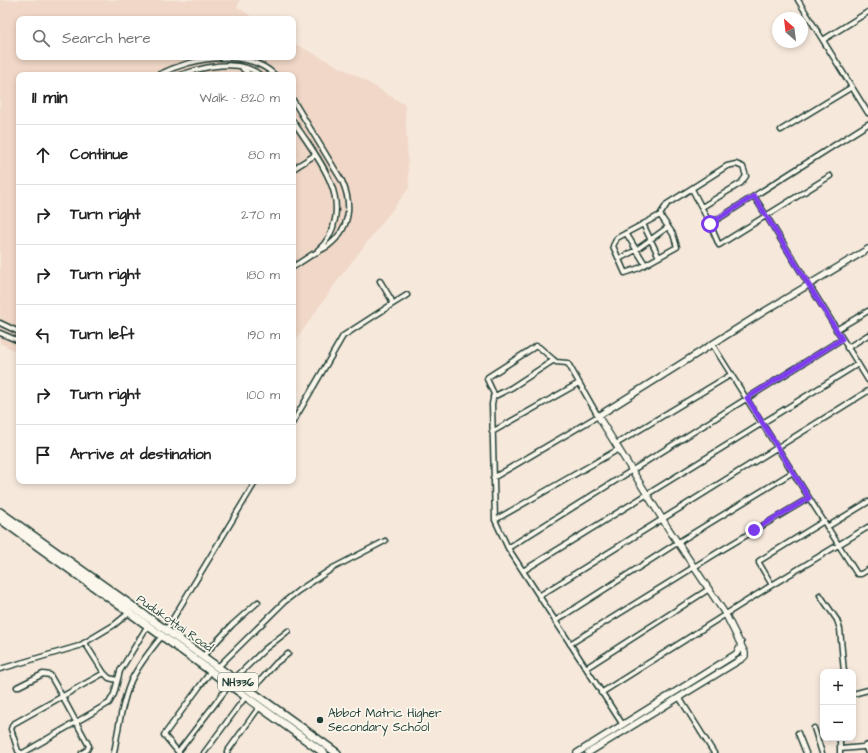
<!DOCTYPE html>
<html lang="en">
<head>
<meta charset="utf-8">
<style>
  body { margin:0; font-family:"Architects Daughter",sans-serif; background:#f2f2f2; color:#222 }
  .controls { position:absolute; right:12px; bottom:12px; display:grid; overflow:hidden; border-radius:8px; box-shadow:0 2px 6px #0003 }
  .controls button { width:36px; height:36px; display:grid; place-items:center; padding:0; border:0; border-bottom:1px solid #e0e0e0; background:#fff; color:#222; font:20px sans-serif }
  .compass { position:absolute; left:772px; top:12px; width:36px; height:36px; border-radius:50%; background:#fff; box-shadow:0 2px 6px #0003; rotate:332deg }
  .stop { position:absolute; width:12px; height:12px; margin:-9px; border:3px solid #7c3aed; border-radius:50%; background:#fff }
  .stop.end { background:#7c3aed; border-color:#fff; box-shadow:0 1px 4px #0008 }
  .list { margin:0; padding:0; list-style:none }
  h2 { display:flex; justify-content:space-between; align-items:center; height:52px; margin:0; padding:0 16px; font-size:17px }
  h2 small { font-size:13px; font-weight:400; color:#767676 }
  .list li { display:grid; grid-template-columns:26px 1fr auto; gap:12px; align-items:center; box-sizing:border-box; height:60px; padding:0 16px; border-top:1px solid #e0e0e0 }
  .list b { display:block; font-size:15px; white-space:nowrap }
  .list em { font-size:13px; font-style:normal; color:#767676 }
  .icon { flex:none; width:22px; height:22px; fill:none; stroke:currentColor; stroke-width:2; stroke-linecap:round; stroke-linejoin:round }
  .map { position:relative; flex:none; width:868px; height:753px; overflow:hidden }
  .search { position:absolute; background:#fff; box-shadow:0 2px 6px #0003; left:16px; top:16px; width:280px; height:44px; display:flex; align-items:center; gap:10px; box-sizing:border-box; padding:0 14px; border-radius:8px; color:#767676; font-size:15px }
  .panel { position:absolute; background:#fff; box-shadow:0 2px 6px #0003; left:16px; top:72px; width:280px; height:412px; border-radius:8px }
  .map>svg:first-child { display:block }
  .built { fill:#f0d7c7 }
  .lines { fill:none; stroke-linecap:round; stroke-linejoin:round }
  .street-casing { stroke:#1f3d34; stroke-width:7 }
  .secondary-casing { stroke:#1f3d34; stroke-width:8 }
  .highway-casing { stroke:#1f3d34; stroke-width:10 }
  .street { stroke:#fbf7ec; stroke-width:4 }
  .secondary { stroke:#fbf7ec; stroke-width:5.5 }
  .highway { stroke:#fbf7ec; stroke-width:7 }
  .route { stroke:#7c3aed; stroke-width:5 }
  .poi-dot { fill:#1f3d34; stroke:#fbf7ec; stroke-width:1.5 }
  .labels { text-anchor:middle; stroke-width:3.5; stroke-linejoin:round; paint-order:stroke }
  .shield { fill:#fbf7ec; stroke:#61756b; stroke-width:1 }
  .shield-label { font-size:11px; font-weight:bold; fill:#1f3d34 }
  .street-label { font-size:12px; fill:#1f3d34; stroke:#fbf7ec }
  .poi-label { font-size:12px; fill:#1f3d34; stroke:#fbf7ec; text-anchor:start }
</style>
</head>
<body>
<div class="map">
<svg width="868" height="753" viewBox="0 0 868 753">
  <rect width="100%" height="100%" fill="#f6e8db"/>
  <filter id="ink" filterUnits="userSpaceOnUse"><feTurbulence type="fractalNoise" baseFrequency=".025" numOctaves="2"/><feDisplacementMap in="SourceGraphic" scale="8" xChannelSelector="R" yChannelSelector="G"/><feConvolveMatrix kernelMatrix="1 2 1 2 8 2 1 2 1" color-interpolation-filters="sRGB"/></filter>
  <g filter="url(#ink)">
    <path class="built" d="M0,0H240L237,7L255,19H19V57H293V43L359,77L405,105L409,188L340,277L293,344V75H19V351L13,350L0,343Z"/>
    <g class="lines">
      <g class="street-casing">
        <path id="street" d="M798,0L868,113
          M823,40L868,12
          M243,69L250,75
          M158,75C192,58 245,47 275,75
          M180,75C203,67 240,58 260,75
          M293,100L342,181C353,205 350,229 328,246C323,249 317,252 312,255
          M293,121C305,139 324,164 331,184C340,206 337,234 318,250
          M781,130L852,87
          M293,169L315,155
          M692,189L710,224L719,245L830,176
          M754,196L868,380
          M660,215L673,234L677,247L639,268L625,273L613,246L617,238L660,215L667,204L727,166L736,164L743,167L746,176L741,183L702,207
          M643,224L659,257
          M710,224L868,124
          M626,233L645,264
          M619,259L636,250L668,227
          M293,267L313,254
          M391,305L407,295
          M0,323L19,332
          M836,330L868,311
          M0,333L19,341
          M712,344L857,574H861L868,570
          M847,348L868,335
          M493,397L511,388L554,360
          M293,422L343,336L391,305L392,302L391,299L380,281
          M492,432L579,383
          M616,444L732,374
          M493,478L598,416L569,365L567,363L556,362L539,347L536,346L488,377L487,379L494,394L492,404L495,520L508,548L623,725
          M495,520L619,449
          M827,527L868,502
          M508,548L842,339
          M523,571L858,364
          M772,585L759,563V561L824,521
          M820,595L837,620L840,629L844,672
          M539,596L868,391
          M555,621L677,543L793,472
          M166,630L256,481
          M85,643L104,673L109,678L117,680
          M570,644L720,551L809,498
          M203,656L232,625L258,602
          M218,667L284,602L298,591L333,568L385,541
          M586,668L709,589
          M0,669L79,646L114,625L130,612
          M17,687L43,674L50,675L62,696L89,746L87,750L82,753
          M251,691L276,663L288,654
          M601,693L772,585L868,527
          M853,694L868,690
          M679,697L714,753
          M814,728L822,753
          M798,733L806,753
          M840,738V753
          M865,746L868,753
          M840,749L863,747L868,745
          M178,752L234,679L265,649L288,631
          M227,752L260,706
          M21,753L18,751L11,729L13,724L104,673
          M23,753L109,703L114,694L120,671L148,625
          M114,753C118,730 122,702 131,681C137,668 153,647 162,636
          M179,753L164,735L211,671
          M204,753L246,696"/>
      </g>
      <g class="secondary-casing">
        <path id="secondary" d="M577,753L736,654L740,648L741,643
          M588,753L743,658L745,656V653L726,615L668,528L598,416L765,311L868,249"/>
      </g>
      <g class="highway-casing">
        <path id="highway" d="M0,512L166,630L337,753
          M0,519L324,753"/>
      </g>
      <use href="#street" class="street"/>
      <use href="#secondary" class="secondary"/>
      <use href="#highway" class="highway"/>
    </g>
  </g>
  <g class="lines" filter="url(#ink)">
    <path class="route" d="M710,224L754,196L842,339L747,398L809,498L754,530"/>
  </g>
  <circle class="poi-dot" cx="320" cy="720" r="4"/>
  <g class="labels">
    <rect class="shield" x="218" y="673" width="40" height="18" rx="3"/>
    <g class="shield-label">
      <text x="238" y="686">NH336</text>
    </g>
    <g class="street-label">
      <text transform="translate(175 623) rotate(35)" y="4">Pudukottai Road</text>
    </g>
    <g class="poi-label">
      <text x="328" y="717">Abbot Matric Higher<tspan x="328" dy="14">Secondary School</tspan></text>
    </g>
  </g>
</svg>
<div class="controls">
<button>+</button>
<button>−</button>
</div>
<svg class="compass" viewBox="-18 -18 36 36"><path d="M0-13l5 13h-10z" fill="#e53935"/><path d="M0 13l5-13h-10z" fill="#767676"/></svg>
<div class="stop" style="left:710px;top:224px"></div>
<div class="stop end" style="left:754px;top:530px"></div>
<div class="search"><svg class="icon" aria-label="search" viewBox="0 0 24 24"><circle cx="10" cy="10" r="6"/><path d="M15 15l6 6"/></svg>Search here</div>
<section class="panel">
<h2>11 min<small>Walk · 820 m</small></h2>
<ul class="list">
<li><svg class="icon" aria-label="ahead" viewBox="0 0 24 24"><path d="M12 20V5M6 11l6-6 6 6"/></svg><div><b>Continue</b></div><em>80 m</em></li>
<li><svg class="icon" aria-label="right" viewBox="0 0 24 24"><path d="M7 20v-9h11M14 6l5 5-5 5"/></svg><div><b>Turn right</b></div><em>270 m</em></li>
<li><svg class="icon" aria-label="right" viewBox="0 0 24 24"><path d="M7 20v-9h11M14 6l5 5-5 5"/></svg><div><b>Turn right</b></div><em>180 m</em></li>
<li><svg class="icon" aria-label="left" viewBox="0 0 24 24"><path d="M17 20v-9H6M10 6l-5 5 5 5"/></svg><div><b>Turn left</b></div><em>190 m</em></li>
<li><svg class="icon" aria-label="right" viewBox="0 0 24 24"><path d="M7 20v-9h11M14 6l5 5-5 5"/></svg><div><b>Turn right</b></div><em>100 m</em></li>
<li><svg class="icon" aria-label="arrive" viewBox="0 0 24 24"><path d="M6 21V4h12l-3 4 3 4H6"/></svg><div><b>Arrive at destination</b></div></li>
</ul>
</section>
</div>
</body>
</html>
